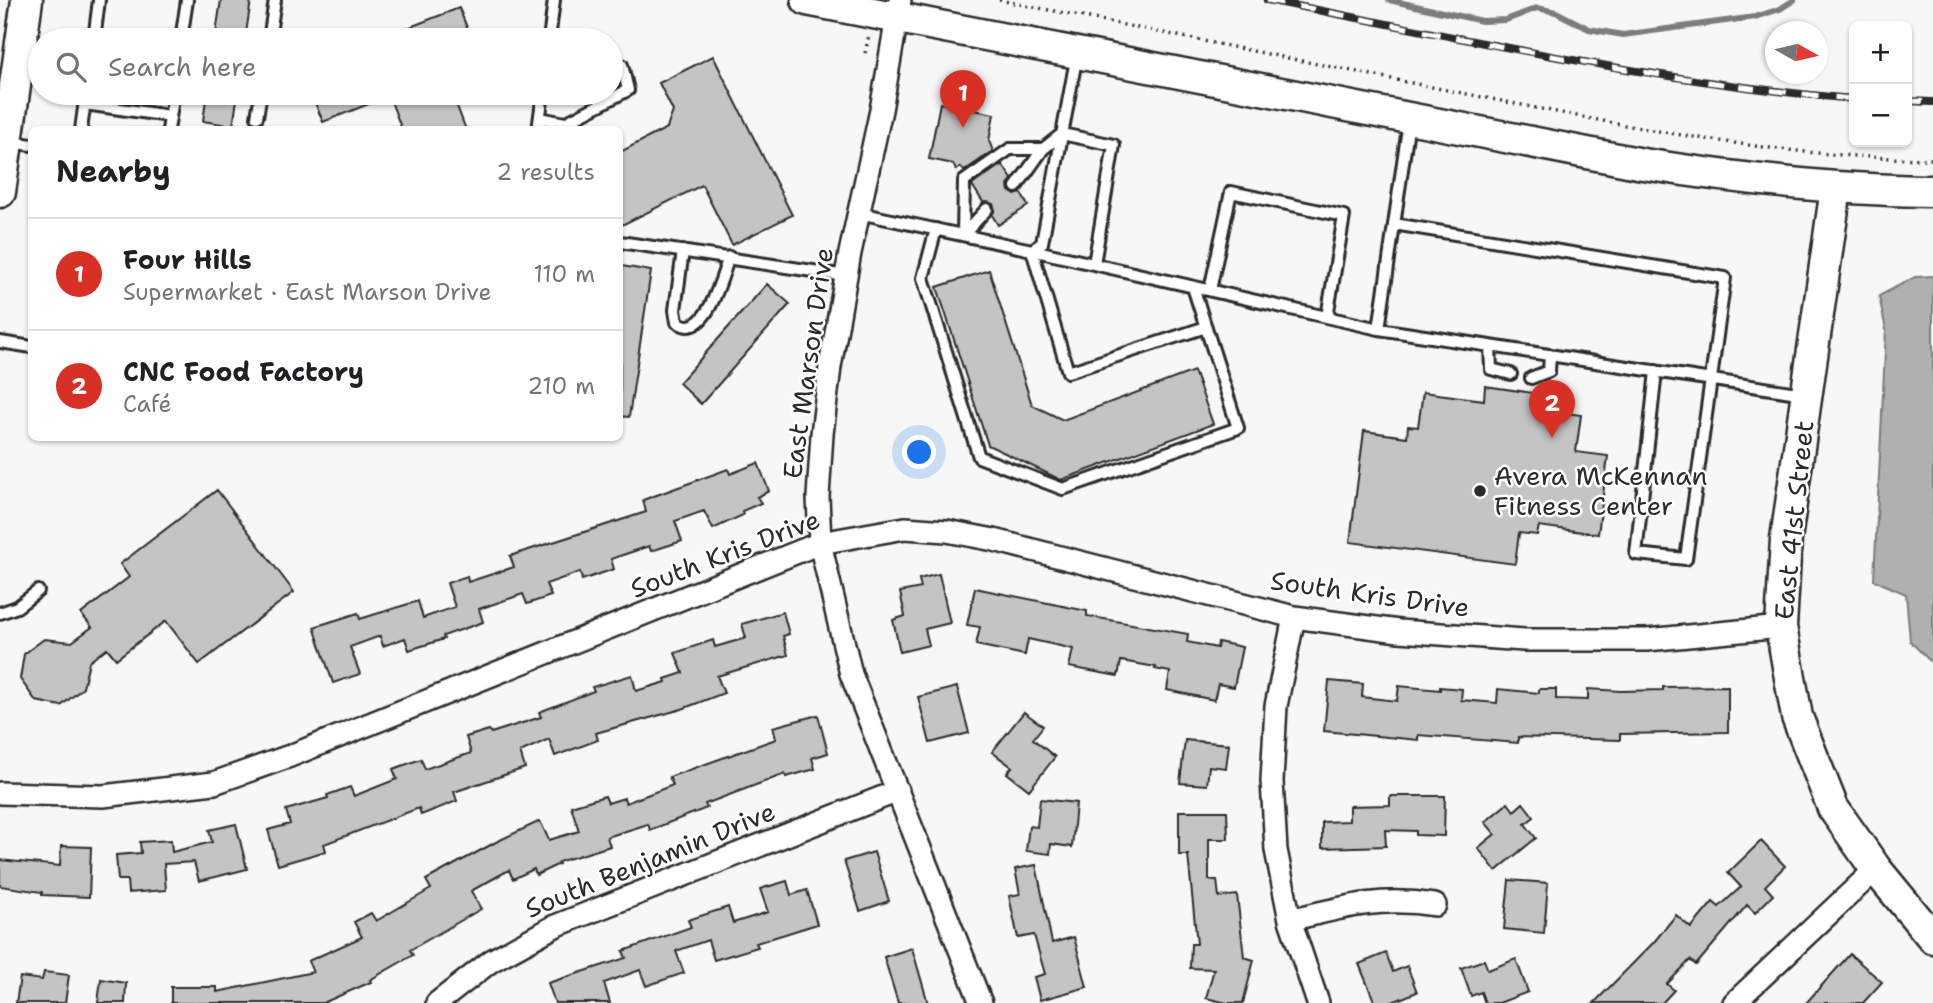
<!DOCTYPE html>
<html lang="en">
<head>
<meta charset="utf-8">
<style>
  body { margin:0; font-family:"Shantell Sans",sans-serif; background:#f6f6f6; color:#202124 }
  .controls { position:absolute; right:21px; top:21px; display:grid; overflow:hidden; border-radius:10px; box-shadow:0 2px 5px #0004 }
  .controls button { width:63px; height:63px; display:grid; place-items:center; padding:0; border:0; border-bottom:2px solid #e0e0e0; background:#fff; color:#202124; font:35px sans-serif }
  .compass { position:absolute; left:1765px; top:21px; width:63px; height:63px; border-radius:50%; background:#fff; box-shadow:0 2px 5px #0004; rotate:98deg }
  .you { position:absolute; left:920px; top:453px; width:24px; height:24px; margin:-18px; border:5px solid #fff; border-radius:50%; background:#1a73e8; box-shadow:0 0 0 10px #1a73e833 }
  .badge { display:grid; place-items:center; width:46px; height:46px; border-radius:50%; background:#d93025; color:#fff; font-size:23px; font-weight:700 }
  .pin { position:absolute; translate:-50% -58px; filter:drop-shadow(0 2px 4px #0008) }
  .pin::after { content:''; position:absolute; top:37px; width:24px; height:21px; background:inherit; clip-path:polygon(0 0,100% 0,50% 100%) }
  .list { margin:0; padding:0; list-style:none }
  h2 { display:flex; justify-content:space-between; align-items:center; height:91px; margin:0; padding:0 28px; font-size:30px }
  h2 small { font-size:23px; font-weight:400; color:#757577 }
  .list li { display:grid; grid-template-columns:46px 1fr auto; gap:21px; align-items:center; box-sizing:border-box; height:112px; padding:0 28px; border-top:2px solid #e0e0e0 }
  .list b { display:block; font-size:26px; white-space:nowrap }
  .list p { margin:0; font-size:23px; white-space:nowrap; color:#757577 }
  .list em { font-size:23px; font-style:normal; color:#757577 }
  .icon { flex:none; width:38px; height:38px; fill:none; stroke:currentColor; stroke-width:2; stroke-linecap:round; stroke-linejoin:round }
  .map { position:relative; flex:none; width:1933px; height:1003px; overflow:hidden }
  .search { position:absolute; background:#fff; box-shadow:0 2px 5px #0004; left:28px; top:28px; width:595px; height:77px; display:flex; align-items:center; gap:18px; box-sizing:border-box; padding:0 24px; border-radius:38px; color:#757577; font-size:26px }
  .panel { position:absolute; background:#fff; box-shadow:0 2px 5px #0004; left:28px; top:126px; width:595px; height:315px; border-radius:10px }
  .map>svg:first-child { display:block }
  .water { fill:#b0b0b0; stroke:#7b7b7b; stroke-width:2 }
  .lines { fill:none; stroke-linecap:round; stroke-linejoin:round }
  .stream { stroke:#7b7b7b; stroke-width:6 }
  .building { fill:#c4c4c4; stroke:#2b2b2b; stroke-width:2 }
  .lane-casing { stroke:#2b2b2b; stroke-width:16 }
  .street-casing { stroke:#2b2b2b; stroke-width:26 }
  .secondary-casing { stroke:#2b2b2b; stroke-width:35 }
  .path { stroke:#2b2b2b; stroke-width:3.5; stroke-dasharray:2 5; stroke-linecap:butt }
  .lane { stroke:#fff; stroke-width:10 }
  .street { stroke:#fff; stroke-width:21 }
  .secondary { stroke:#fff; stroke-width:30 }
  .rail-casing { stroke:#2b2b2b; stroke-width:8 }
  .rail { stroke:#fff; stroke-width:5; stroke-dasharray:16; stroke-linecap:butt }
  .poi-dot { fill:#2b2b2b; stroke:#fff; stroke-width:2.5 }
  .labels { text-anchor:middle; stroke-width:5; stroke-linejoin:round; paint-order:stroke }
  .street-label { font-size:26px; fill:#2b2b2b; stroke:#fff }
  .poi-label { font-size:26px; fill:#2b2b2b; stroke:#fff; text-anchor:start }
</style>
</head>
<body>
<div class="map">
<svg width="1933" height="1003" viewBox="0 0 1933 1003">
  <rect width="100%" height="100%" fill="#f7f7f7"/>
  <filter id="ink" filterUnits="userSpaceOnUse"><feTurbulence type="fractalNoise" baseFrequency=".0143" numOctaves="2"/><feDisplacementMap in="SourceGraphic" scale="14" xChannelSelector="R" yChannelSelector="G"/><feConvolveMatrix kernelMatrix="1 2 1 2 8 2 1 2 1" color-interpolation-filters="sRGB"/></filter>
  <g filter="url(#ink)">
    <path class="water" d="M1933,276V664L1910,641L1906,594L1874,580L1886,330L1879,296L1915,277Z"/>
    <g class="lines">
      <path class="stream" d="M1389,0L1482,21L1506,20L1537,8L1556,12L1589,29L1623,35L1755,17L1780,9L1794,0"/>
    </g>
    <path class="building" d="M221,0H251L245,40H215Z
      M459,8L472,40H379V39Z
      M713,56L792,215L732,245L702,185L620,226V152L667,128L673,111L659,83Z
      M207,93H238L233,126L203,121Z
      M311,93H452L466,130H402L389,96L323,122Z
      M940,103L994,114L989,141L993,151L964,171L961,167L956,170L953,164L929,159Z
      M1002,164L1012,179L1008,186L1009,191L1015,195L1021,193L1028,206L998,225L992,215L995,210L993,204L983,202L972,185Z
      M622,266L651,271L629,417L620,416V282Z
      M989,270L1032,405L1063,420L1194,371L1213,424L1061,480L988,445L937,287Z
      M767,284L790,304L701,404L679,383Z
      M1485,386L1540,394L1538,409L1581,415L1576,452L1608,456L1598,534L1539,526L1537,535L1519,533L1515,564L1350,542L1364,431L1407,437L1408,426L1418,427L1423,392L1484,400Z
      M758,463L769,491L757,497L761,503L742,511L743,515L713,529L704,511L675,521L682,541L651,551L649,546L611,559L614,569L582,580L580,572L546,584L551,596L527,604L523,594L479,609L483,622L443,636L444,639L409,650L405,638L383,646L380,636L350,647L360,674L333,683L314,627L358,613L360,619L418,601L423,618L455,607L447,583L467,576L468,582L514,567L510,556L646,512L643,500L728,469L730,474Z
      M217,490L294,592L199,664L166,621L116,659L107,648L89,662L83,688L61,706L36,701L20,679L24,654L44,639L72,642L92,627L81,614L129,577L120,564Z
      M939,574L950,623L925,629L929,645L900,652L893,620L905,616L900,592L921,588L919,579Z
      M975,588L1087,611V616L1188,634L1187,642L1217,648L1218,642L1242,647L1234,687L1218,684L1214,700L1167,690L1170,672L1155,669L1156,667L1121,661L1118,676L1069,667L1073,649L1060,646L1028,639L1025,655L976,645L980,627L967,625Z
      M783,612L789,634L783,636L788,655L717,676L724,693L682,709L596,733L598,740L555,756L549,739L520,752L525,768L454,792L457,801L421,815L419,808L324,844L326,851L278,865L268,830L290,824L286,810L328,798L327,795L350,787L354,796L397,779L393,769L421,759L425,769L471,753L466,737L489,730L491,733L541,717L539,712L594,691L592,687L632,675L636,691L666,682L665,679L683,673L675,653L713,640L715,647L746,638L742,624Z
      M1329,681L1363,684L1362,697L1397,701L1399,686L1440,690V687L1462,689L1461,700L1497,703L1498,689L1539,693V689H1556V699L1588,700V689L1621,691L1663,690V687L1728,686V732L1620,734V740L1518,737V743L1418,735V740L1324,731Z
      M957,687L969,733L930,743L918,697Z
      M1024,712L1043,726L1033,739L1055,757L1029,790L1007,773L1012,767L992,752Z
      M818,715L828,753L812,758L815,769L786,777L785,774L705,804L707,808L650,830L648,824L607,837L610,846L558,862L559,864L536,875L534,869L513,879L509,870L471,891L481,909L410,950L413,955L370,980L371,982L323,1003H171V987H217V992L313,972L308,961L362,937L354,922L371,913L376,921L431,889L426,880L496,842L540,821L549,840L579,831L571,806L605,796L608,803L624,798L626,803L673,785L669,777L776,739L773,727Z
      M1185,740L1229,744L1226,768L1209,766L1207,785L1180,783Z
      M1390,796H1445L1444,836L1416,835V831L1385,830L1386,846L1322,848V822L1349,821V806L1390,805Z
      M1040,799L1076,803L1072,847L1051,844L1050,854L1026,851L1029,826L1037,827Z
      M1508,803L1514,811L1523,803L1534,817L1525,824L1536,838L1496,871L1478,848L1495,834L1485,822Z
      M1179,811H1227L1228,839H1209V880H1217L1219,897L1237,895L1244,957L1254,960L1243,1003H1227L1206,998L1214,969L1190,968L1191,944H1197L1188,855H1179Z
      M236,824L247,869L199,881L194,862L164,864L166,890L128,893L127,880H118L116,855L141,853L140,842L171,840L172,852L212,842L209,830Z
      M1761,841L1785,866L1765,886L1773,895L1755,913L1747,905L1696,965L1690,960L1667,984L1674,990L1662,1003H1594L1654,942L1676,915L1691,928L1713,902L1719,907L1741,887L1728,873Z
      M61,846L91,847L89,897L42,895V892L0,886V860L60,866Z
      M874,852L889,901L860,911L844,861Z
      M1036,865L1052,943L1074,937L1087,987L1040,1000L1034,977L1045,974L1034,935L1018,938L1009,896L1020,894L1015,869Z
      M1509,880L1548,883L1544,933L1504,929Z
      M787,881L791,895L807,890L817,924L756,943L758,947L714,960L708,940L676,951L684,973L646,986L640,970L604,983L610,1003H555L548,983L626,958L623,951L691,927L688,920L728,907L733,923L768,912L760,889Z
      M912,948L928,1003H898L884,957Z
      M1386,953L1393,972L1407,966L1417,992L1390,1003H1375L1359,964Z
      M1850,954L1882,982L1863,1003H1806Z
      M1516,959L1528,992L1499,1003H1485L1481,992L1471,996L1461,968L1484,960L1488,970Z
      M44,972L69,975L65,1003H16L20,977L42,980Z
      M101,979L126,983L125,1003H98Z"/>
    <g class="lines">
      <g class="lane-casing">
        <path id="lane" d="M94,40L99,0
          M181,40L187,0
          M269,40L275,0
          M549,40L554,0
          M85,104L170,116
          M257,117L261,93
          M540,118L565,123L628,90L622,65L611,63
          M81,130L86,93
          M168,130L174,93
          M538,130L543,93
          M10,142L32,145
          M1016,187L1043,149L1062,134L1114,145L1094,264
          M859,213L1032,250L1042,243L1077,54
          M1394,224L1725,278L1686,559L1636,554L1656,371
          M936,229L923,278L979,457L1063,489L1238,428L1193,287
          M963,235L964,181L1010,149H1043
          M963,235L987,209
          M620,242L846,276
          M683,251L675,310L677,322C680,323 683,326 687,326C710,326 722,275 729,257
          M1210,290L1231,192L1344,216L1327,317
          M1206,327L1068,372L1032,250L1379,329L1409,121
          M1379,329L1804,394
          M0,342L32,347
          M1490,346L1491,369L1511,374
          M1531,378L1549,371L1550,355
          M0,613L17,607L38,591"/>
      </g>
      <g class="street-casing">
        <path id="street" d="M900,0L881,110L850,253L830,367L822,434L818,497L820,543L851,674L981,1003
          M1294,617L1276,706L1272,781L1276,850L1290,920L1318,1003
          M0,793L103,796L214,783L290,756L820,543L905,528L947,531L994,540L1294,617L1399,631L1524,640H1647L1781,627
          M1290,920C1343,907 1380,896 1435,905
          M437,1003L491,961L555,926L898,791
          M1734,1003L1876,869"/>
      </g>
      <g class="secondary-casing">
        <path id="secondary" d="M807,0L1643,164C1739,179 1835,190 1933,191
          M1836,188L1786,539L1781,627L1797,717L1833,808L1876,869L1933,938
          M0,192L27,0"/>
      </g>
      <path class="path" d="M999,0C1155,31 1311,63 1467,94C1621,125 1775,158 1933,159
        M865,53L869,35"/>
      <use href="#lane" class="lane"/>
      <use href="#street" class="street"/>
      <use href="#secondary" class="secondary"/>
      <g class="rail-casing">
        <path id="rail" d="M1267,0C1461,38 1656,82 1854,99
          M1907,101L1933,102"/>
      </g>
      <use href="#rail" class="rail"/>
    </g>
  </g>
  <circle class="poi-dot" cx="1480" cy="491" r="7"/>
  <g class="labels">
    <g class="street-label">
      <text transform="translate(808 363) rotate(-82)" y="9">East Marson Drive</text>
      <text transform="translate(1794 520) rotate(-84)" y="9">East 41st Street</text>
      <text transform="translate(725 554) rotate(-21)" y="9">South Kris Drive</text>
      <text transform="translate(1370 594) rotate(8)" y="9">South Kris Drive</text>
      <text transform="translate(650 860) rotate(-22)" y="9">South Benjamin Drive</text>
    </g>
    <g class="poi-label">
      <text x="1494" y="485">Avera McKennan<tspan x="1494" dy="30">Fitness Center</tspan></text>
    </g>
  </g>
</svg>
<div class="controls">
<button>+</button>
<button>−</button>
</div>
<svg class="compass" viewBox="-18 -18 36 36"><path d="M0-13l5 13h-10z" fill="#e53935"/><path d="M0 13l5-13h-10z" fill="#757577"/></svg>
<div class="you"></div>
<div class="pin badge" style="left:963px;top:128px">1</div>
<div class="pin badge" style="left:1552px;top:438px">2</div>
<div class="search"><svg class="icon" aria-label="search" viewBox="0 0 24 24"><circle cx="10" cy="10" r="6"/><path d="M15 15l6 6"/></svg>Search here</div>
<section class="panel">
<h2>Nearby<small>2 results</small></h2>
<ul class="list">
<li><span class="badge">1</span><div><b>Four Hills</b><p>Supermarket · East Marson Drive</p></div><em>110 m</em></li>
<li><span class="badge">2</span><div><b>CNC Food Factory</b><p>Café</p></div><em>210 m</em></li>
</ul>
</section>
</div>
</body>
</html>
